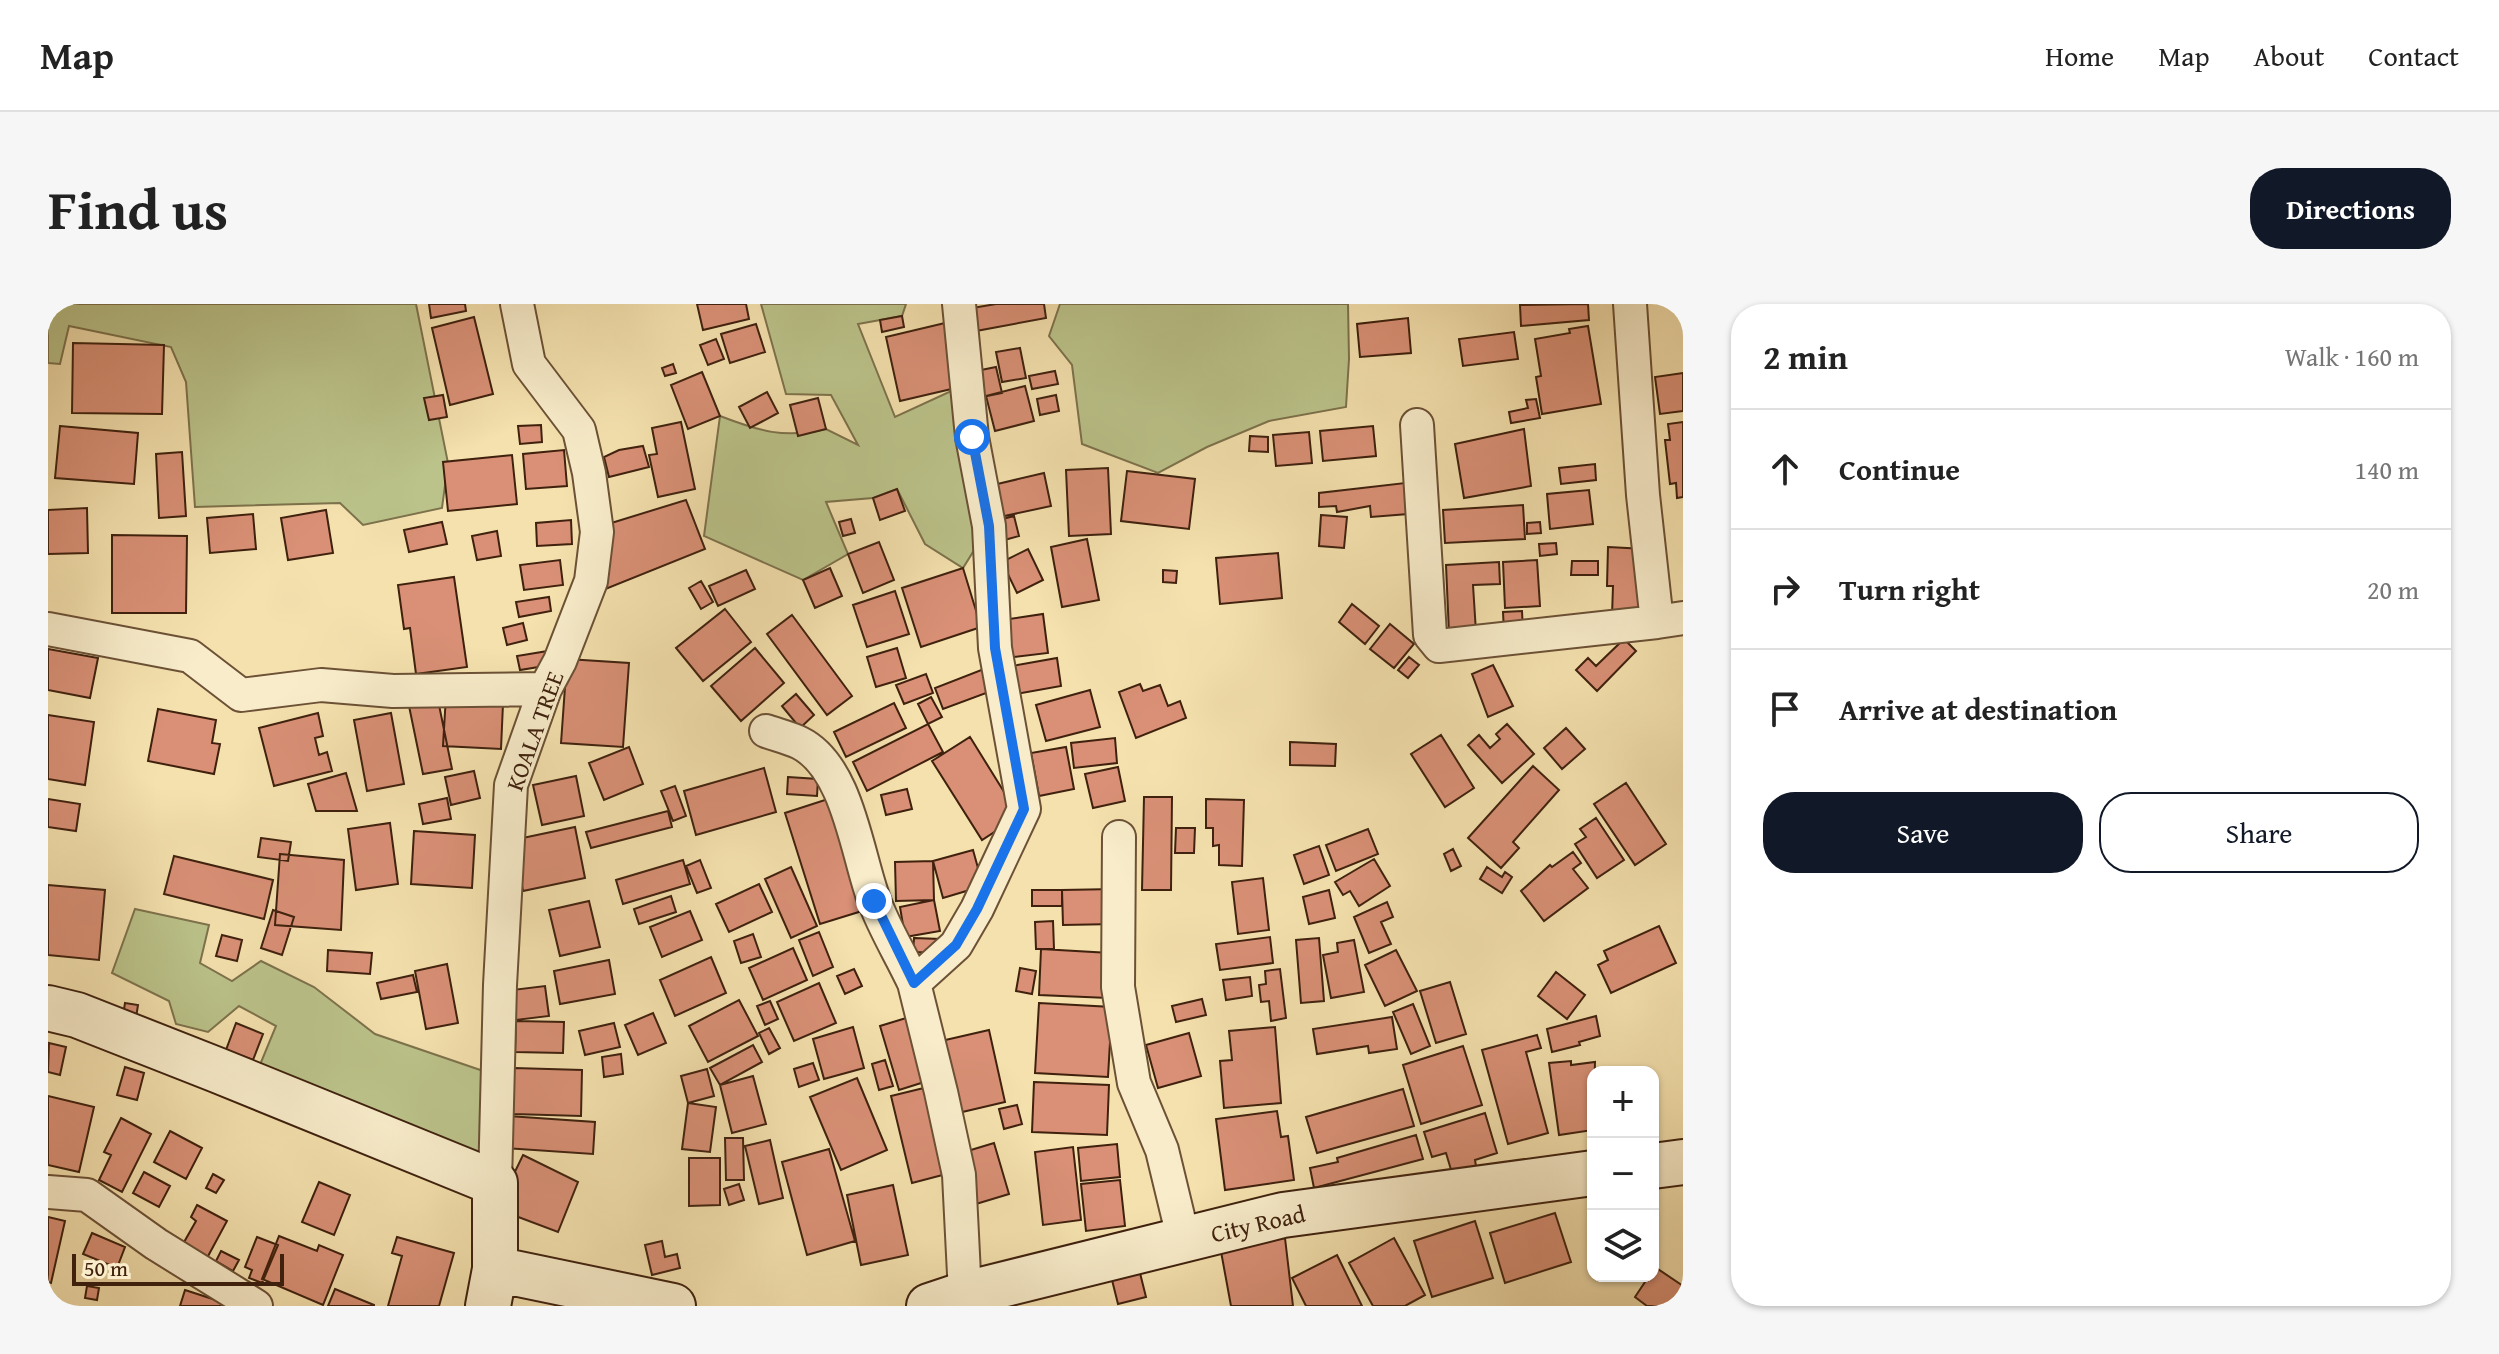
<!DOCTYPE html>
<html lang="en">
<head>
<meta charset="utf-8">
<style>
  body { margin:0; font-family:"Gentium Book Plus",serif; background:#f6f6f6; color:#222 }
  .controls { position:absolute; right:24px; bottom:24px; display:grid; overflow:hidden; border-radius:16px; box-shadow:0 2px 6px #0004 }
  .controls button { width:72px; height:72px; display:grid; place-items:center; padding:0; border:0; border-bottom:2px solid #e0e0e0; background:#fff; color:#222; font:40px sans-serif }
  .scale { position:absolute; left:24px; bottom:20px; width:212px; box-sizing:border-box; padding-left:8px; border:4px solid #3f210e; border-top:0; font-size:22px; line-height:28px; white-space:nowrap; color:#3f210e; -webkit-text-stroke:6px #f8ecca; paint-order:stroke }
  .stop { position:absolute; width:24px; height:24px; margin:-18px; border:6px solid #1a73e8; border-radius:50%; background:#fff }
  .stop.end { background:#1a73e8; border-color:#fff; box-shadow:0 2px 8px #0008 }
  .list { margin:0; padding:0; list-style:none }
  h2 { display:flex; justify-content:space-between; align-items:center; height:104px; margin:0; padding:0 32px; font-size:34px }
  h2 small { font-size:26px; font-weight:400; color:#767676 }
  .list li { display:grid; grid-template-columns:52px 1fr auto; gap:24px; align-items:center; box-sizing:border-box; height:120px; padding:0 32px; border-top:2px solid #e0e0e0 }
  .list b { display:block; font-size:30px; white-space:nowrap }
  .list em { font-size:26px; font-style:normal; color:#767676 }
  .actions { display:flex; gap:16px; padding:24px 32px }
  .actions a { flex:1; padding:18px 0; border:2px solid #111827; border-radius:32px; text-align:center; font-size:28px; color:#111827 }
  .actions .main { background:#111827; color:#fff }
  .icon { flex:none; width:44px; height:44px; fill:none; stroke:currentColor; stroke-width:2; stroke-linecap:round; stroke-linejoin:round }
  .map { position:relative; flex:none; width:1635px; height:1002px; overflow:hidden; border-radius:32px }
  header { display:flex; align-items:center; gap:48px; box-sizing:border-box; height:112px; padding:0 40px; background:#fff; border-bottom:2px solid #e0e0e0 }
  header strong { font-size:38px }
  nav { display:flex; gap:44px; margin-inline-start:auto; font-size:28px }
  .intro { display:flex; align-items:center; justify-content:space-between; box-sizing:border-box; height:192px; padding:0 48px }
  h1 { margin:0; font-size:56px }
  .button { padding:20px 36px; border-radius:32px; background:#111827; color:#fff; font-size:28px; font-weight:700 }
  main { display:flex; gap:48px; padding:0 48px }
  aside { flex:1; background:#fff; border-radius:32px; box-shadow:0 2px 6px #0004 }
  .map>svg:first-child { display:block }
  .green { fill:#bbc38a; stroke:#7d724c; stroke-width:2 }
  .building { fill:#d99076; stroke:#3f210e; stroke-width:2 }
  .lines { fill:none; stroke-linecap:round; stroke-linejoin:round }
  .street-casing { stroke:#6c5136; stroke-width:36 }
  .secondary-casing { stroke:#3f210e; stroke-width:48 }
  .street { stroke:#f8ecca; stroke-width:32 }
  .secondary { stroke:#f8ecca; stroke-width:44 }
  .route { stroke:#1a73e8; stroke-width:10 }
  .labels { text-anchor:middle; stroke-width:6; stroke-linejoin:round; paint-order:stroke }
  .street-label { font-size:24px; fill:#3f210e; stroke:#f8ecca }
</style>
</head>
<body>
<header>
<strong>Map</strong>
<nav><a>Home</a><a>Map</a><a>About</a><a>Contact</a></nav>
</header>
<div class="intro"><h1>Find us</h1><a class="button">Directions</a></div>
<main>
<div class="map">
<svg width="1635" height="1002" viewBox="0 0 1635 1002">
  <rect width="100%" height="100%" fill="#f4e1ae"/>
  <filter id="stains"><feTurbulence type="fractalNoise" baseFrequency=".0025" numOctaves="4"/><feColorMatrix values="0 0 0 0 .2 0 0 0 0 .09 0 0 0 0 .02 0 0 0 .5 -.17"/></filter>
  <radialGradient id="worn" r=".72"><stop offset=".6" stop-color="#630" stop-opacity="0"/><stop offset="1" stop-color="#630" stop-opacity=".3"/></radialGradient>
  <path class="green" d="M0,0H368L400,159L394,204L315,221L292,199L147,203L138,78L123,43L21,22L12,60L0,59Z
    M713,0H858L854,12L810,20L847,113L912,83L941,222L915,264L877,240L849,185L825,194L778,198L800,250L755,276L656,232L672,112C711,127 736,135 778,125L810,141L783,91L738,90Z
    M1012,0H1300L1301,55L1298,103L1221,117L1159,143L1110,169L1034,140L1024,61L1001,32Z
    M87,605L161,621L152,659L184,677L213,657L266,683L327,730L447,771L437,874L209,768L228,722L191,702L160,728L128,720L121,697L64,669Z"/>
  <path class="building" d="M381,0H417L418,7L383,14Z
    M649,0H698L701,15L655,26Z
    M948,0H996L998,14L928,27L924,4Z
    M1540,0L1541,16L1473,22L1472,1Z
    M854,12L856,23L834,28L832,16Z
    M426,13L445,90L402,101L384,24Z
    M1360,14L1363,49L1312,53L1309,20Z
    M897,19L912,83L852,97L838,33Z
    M708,20L717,48L682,59L673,30Z
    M1540,22L1553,100L1494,110L1488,73L1493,72L1487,35L1522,29L1521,25Z
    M1466,28L1470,55L1415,62L1411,35Z
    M668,35L676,55L660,61L652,41Z
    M25,39L116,41L114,110L24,109Z
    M972,44L978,74L954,78L948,48Z
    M625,60L628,69L617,72L614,64Z
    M948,63L954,89L934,93L928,67Z
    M1007,67L1010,80L984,85L981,72Z
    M654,68L672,112L640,125L623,81Z
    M1635,69V107L1612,110L1607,73Z
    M977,82L986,117L947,127L938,92Z
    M719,88L730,109L702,124L691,103Z
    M395,91L399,113L381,116L376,94Z
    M1008,91L1011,107L992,111L989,95Z
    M770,94L778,125L750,132L742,101Z
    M1488,95L1492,114L1463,119L1461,108L1480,104L1478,96Z
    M633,118L647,185L610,193L601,151L609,150L604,124Z
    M1635,118V193L1629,194L1628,179L1622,180L1617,136H1622L1620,120Z
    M493,121L494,138L472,140L470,122Z
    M12,122L90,129L86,180L7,174Z
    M1325,122L1328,152L1275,157L1272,127Z
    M1476,125L1483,182L1416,194L1407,140Z
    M1261,128L1264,159L1228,162L1225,131Z
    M1202,132L1220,133V148L1201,147Z
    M595,142L601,163L561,173L556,153L571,146Z
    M516,146L519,182L478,185L475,150Z
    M134,148L138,212L111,214L108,150Z
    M464,151L469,200L400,207L395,158Z
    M1547,160L1548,176L1513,180L1511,164Z
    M1060,164L1063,230L1021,232L1018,166Z
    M1079,167L1147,175L1141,225L1073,217Z
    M996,169L1003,202L952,213L945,181Z
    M1357,179L1360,210L1323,213L1322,202L1289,208L1288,202L1271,203V189Z
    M849,185L857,207L832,216L825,194Z
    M1541,186L1545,220L1502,225L1499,190Z
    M638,196L657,245L555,286L560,220Z
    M1475,201L1477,235L1397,239L1395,206Z
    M39,204L40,249L0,250V206Z
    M278,206L285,249L240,256L233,214Z
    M205,210L208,245L162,249L159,214Z
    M1273,211L1299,213L1296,244L1271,242Z
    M966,212L971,232L953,237L947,217Z
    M803,215L807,229L795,232L791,218Z
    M523,216L524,240L489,242L488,219Z
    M394,218L399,240L361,248L356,226Z
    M1492,218L1493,229L1479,230V219Z
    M449,227L453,252L429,256L424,232Z
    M64,231L139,232L138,309H64Z
    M1039,235L1051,296L1014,303L1003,243Z
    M831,238L846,276L815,289L800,250Z
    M1508,239L1509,250L1492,252L1491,240Z
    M1560,243L1597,245L1594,313L1564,312L1565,282H1559Z
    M980,245L995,276L969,289L954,258Z
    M1230,249L1234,294L1172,300L1168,254Z
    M512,256L515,281L476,286L472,261Z
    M1489,256L1492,302L1457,304L1455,258Z
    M1524,257H1550V271H1523Z
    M1451,258L1452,280L1425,281L1428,328L1401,329L1398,261Z
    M782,264L794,292L767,304L755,276Z
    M915,264L933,323L873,343L854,284Z
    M698,266L707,285L670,302L661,282Z
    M1115,266L1129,267L1128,279L1115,278Z
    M406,273L419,363L368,370L362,324L356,325L350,281Z
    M653,277L665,298L653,305L641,284Z
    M847,287L861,330L819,343L805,301Z
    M501,293L503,307L471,313L468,298Z
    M1304,300L1331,322L1317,340L1291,318Z
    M677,305L703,338L655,377L628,344Z
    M1474,307L1475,327L1456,328L1455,308Z
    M995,310L1000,349L958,354L954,316Z
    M744,311L804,392L779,411L719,330Z
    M475,319L479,336L459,341L455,324Z
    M1342,320L1366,340L1346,364L1322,345Z
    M1576,335L1588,347L1549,387L1528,366L1540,354L1548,362Z
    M707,344L736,379L693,417L663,382Z
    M849,344L858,374L828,383L819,353Z
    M0,345L50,354L42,394L0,386Z
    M506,346L509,360L472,366L469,352Z
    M1361,353L1371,361L1360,374L1350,366Z
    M1009,354L1013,382L968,390L964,362Z
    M519,355L581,359L575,443L513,439Z
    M1445,361L1465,402L1440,413L1424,370Z
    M941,363L949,385L895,405L887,384Z
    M878,370L885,389L856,400L848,381Z
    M399,374L456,377L453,445L395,442Z
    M1092,380L1095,387L1112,381L1120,402L1132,397L1138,414L1088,434L1071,388Z
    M1042,386L1052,423L998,437L988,401Z
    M748,390L766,411L752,424L734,402Z
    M883,393L894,413L880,420L870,400Z
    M390,396L404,465L375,470L361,402Z
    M846,399L858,424L798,453L786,428Z
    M110,405L168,416L164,439L172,440L166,470L100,457Z
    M270,409L275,432L267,434L271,451L279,448L284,467L226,482L211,424Z
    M343,409L356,480L319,487L306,416Z
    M0,411L46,418L37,481L0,475Z
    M880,420L895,448L819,487L805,458Z
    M1459,420L1486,450L1454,479L1420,441L1431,431L1442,444L1452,435L1448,430Z
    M1518,424L1537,445L1514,465L1496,444Z
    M1393,431L1426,484L1397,503L1363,450Z
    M922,433L971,512L934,536L884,457Z
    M1067,434L1069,459L1026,464L1023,439Z
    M1242,438L1288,440L1287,462L1242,461Z
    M581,443L595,480L556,496L541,459Z
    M1018,443L1026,485L991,492L983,449Z
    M1485,462L1511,486L1465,538L1471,544L1453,564L1420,534Z
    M1070,463L1077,497L1045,504L1037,470Z
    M716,464L728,508L648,531L636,487Z
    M426,467L432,494L403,501L397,473Z
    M298,469L309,507H268L260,480Z
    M528,472L536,512L494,521L485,481Z
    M740,473L770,475L769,492L739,490Z
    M1578,479L1618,540L1587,561L1546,500Z
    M627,482L638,512L625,517L613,487Z
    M859,485L864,505L838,511L833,491Z
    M1096,493H1124L1123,586H1094Z
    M399,494L403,515L375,520L371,500Z
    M0,495L32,500L28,527L0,523Z
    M780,495L814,607L772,620L737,509Z
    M1158,495L1196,496L1194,562L1171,561V541L1165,542V524H1158Z
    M620,507L624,523L543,544L538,528Z
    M1548,514L1576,556L1549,574L1527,540L1538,533L1532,525Z
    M342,519L350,580L308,586L300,525Z
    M527,523L537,574L475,587L465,536Z
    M1128,524H1147L1146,549H1127Z
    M1320,525L1330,550L1288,567L1278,541Z
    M366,527L427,531L424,584L363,580Z
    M213,534L243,538L240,557L210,553Z
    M1271,542L1281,571L1256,580L1246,551Z
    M1405,545L1413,562L1403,567L1396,550Z
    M925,546L935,582L895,594L885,557Z
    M1525,548L1533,559L1525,565L1540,584L1496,617L1473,587L1502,561L1504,563Z
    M232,550L296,556L293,626L227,621Z
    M126,552L225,576L216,615L116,590Z
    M1326,555L1342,582L1311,602L1302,587L1295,591L1287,578Z
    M635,556L642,580L575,600L568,576Z
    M652,556L663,584L649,589L638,562Z
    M885,557L886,596L848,597L847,558Z
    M743,563L769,622L743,634L717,575Z
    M1439,563L1454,573L1457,568L1464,573L1454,589L1432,575Z
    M1215,574L1221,626L1190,630L1184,578Z
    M711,580L724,608L681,628L668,600Z
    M0,581L57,586L51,656L0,651Z
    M1067,585L1068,620L1015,621L1014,586Z
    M984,586H1014V602H984Z
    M1281,586L1287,614L1261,620L1255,593Z
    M623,592L628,608L591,620L586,605Z
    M886,596L892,627L857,633L852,603Z
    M541,597L552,643L512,652L501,606Z
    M1339,598L1345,613L1333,618L1343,640L1321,649L1306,613Z
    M225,606L246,613L234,651L213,644Z
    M642,607L654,636L614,653L602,623Z
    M1005,617L1006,645H988L987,618Z
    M1611,622L1628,659L1563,689L1550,661L1560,656L1556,647Z
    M771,628L785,663L765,672L751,636Z
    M705,630L713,653L693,659L686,637Z
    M174,631L194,636L189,657L168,652Z
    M1222,633L1225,659L1172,666L1168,640Z
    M866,634L892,635L891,649L865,648Z
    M1271,634L1276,697L1253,699L1248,636Z
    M1306,636L1316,688L1283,694L1275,651L1290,648L1289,639Z
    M745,644L759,676L715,696L701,664Z
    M993,645L1062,649L1060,694L991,691Z
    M280,646L324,649L322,670L279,667Z
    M1348,646L1369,687L1337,702L1317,661Z
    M663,653L678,689L627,712L612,676Z
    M561,656L567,690L512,700L506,667Z
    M399,660L410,719L378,725L367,667Z
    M972,664L988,667L984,690L968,687Z
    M806,665L814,682L797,690L789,672Z
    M1232,665L1238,714L1223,717L1221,697L1213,698L1211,681L1218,680L1217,667Z
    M1508,668L1537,691L1519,715L1490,692Z
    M365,671L369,688L333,695L329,679Z
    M1202,673L1204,692L1178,696L1175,676Z
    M1402,678L1418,730L1388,739L1372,687Z
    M771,679L788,719L746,737L729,698Z
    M497,682L501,712L468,716L464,686Z
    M1154,695L1158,711L1128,718L1124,702Z
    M691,696L710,732L660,758L641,722Z
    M722,697L730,715L717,721L709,702Z
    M77,699L90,701L87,720L74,718Z
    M991,699L1064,703L1060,773L987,769Z
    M1365,700L1382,742L1363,750L1345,708Z
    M605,709L618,739L590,751L577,721Z
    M868,711L889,774L851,786L832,722Z
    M1548,712L1552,732L1531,738L1532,741L1504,748L1499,725Z
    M1344,713L1349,745L1321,749L1320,742L1269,750L1265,725Z
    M468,717L516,718L515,749L467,748Z
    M188,719L215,730L205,756L178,746Z
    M566,719L572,743L537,751L531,727Z
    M805,723L816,764L776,775L765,735Z
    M1227,723L1233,799L1176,804L1172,757L1184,756L1181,727Z
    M721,724L732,744L721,750L711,729Z
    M941,726L957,798L910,809L893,737Z
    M1141,729L1153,772L1110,784L1098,741Z
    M1489,731L1493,744L1478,748L1500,829L1460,840L1434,746Z
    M1,739L18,743L12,771L0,768Z
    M705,741L714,758L672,781L662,764Z
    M1415,742L1434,801L1373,820L1355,761Z
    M573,750L575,770L556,773L554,753Z
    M837,756L845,782L831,786L824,760Z
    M1523,757V761L1547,758L1545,826L1511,831L1501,759Z
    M765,759L771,776L751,783L746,765Z
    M77,763L96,769L89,796L69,791Z
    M466,764L534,766L533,812L465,810Z
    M659,765L666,792L640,799L633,772Z
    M705,772L718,820L684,829L672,781Z
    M809,774L839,846L793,866L762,793Z
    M986,778L1061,781L1059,831L984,828Z
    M884,782L906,868L864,879L843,792Z
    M1355,785L1366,822L1269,849L1258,813Z
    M0,792L46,803L31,868L0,861Z
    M640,799L668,803L662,848L634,845Z
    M969,801L974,820L956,825L951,805Z
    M1229,807L1233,833L1240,832L1246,876L1177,886L1168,815Z
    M1437,809L1449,849L1427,856L1428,862L1404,869L1398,849L1384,853L1376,828Z
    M460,812L547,818L545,850L458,844Z
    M73,814L103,830L74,888L51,876L63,851L56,848Z
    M122,827L154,844L138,875L106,858Z
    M1368,831L1375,855L1266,884L1262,864L1290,858L1289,854Z
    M677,834H695L696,876H678Z
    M722,836L735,894L711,900L697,842Z
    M946,839L961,890L928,900L913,849Z
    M1069,840L1072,873L1033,877L1030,844Z
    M1025,843L1033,916L995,921L987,848Z
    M781,845L807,937L759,951L734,858Z
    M475,851L530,878L510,928L449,905Z
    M641,854H672V901L641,902Z
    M96,868L122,882L111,903L85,889Z
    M165,870L176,876L168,889L158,884Z
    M1072,876L1077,922L1038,927L1033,880Z
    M271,878L302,891L286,931L254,918Z
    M691,880L696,896L681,901L676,885Z
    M845,881L860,951L813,961L799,891Z
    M149,901L179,917L159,954L135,940L148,917L143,913Z
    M1507,909L1523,958L1457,979L1442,929Z
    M0,913L17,917L3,979L0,978Z
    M1427,917L1445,974L1384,993L1366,937Z
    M44,929L77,943L69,964L35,950Z
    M231,932L269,947L271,941L295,951L275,1001L214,975Z
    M209,933L230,941L214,979L201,974L204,966L197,963Z
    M349,933L406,949L391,1002H340L354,952L344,949Z
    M1237,934L1245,1002H1183L1172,942Z
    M1346,934L1377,991L1357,1002H1325L1301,959Z
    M614,937L617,953L629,950L632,964L604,971L597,941Z
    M173,947L191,956L185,967L168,957Z
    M1289,951L1314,1002H1258L1244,974Z
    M1607,963L1635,982V990L1627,1002H1599L1587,993L1601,972H1605Z
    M1092,969L1098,993L1070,1000L1064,976Z
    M39,982L51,984L49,996L37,994Z
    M287,985L326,1001V1002H280Z
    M137,986L177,999L176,1002H132Z"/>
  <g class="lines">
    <g class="street-casing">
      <path id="street" d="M1582,0L1595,191L1609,318L1635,314
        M1369,121L1382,331L1391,342L1609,318
        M0,325L142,352L193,391L273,381L345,387L497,385
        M718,427C729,431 742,434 752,439C800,463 809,551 826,596C836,624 853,651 866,679L908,641L929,605L976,505L947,344L941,222L924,133L911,0
        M1071,533L1070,683L1086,779L1114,846L1136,937
        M866,679L893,788L911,871L917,990
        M447,879L452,681L463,481L497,385L512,357L543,277L549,228L541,169L531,126L481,60L469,0
        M0,888L39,891L108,940L208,1002"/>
    </g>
    <g class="secondary-casing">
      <path id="secondary" d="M0,704L29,711L169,766L447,879V965L440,1002
        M1605,862L1635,858
        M447,965L625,1002
        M881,1002L917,990L1235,911L1545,869"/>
    </g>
    <use href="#street" class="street"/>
    <use href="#secondary" class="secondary"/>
  </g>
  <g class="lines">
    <path class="route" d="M826,597L866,679L908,641L929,605L976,505L947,344L941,222L924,133"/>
  </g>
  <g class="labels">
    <g class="street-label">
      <text transform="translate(487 427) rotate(-70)" y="8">KOALA TREE</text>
      <text transform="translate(1210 920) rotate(-13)" y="8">City Road</text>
    </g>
  </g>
  <rect width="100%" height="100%" filter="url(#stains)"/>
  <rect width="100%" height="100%" fill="url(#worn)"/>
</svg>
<div class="controls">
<button>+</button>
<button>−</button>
<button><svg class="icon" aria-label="layers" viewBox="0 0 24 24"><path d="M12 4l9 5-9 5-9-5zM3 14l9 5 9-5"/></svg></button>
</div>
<div class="scale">50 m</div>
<div class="stop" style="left:924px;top:133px"></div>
<div class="stop end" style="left:826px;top:597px"></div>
</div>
<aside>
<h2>2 min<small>Walk · 160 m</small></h2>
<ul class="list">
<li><svg class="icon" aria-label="ahead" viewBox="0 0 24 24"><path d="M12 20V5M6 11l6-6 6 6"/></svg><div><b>Continue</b></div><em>140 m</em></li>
<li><svg class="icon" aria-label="right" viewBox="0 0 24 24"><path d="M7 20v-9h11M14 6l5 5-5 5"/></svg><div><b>Turn right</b></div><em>20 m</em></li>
<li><svg class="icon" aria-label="arrive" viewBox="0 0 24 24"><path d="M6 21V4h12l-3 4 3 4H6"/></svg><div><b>Arrive at destination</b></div></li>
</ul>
<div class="actions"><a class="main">Save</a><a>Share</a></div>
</aside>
</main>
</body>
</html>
